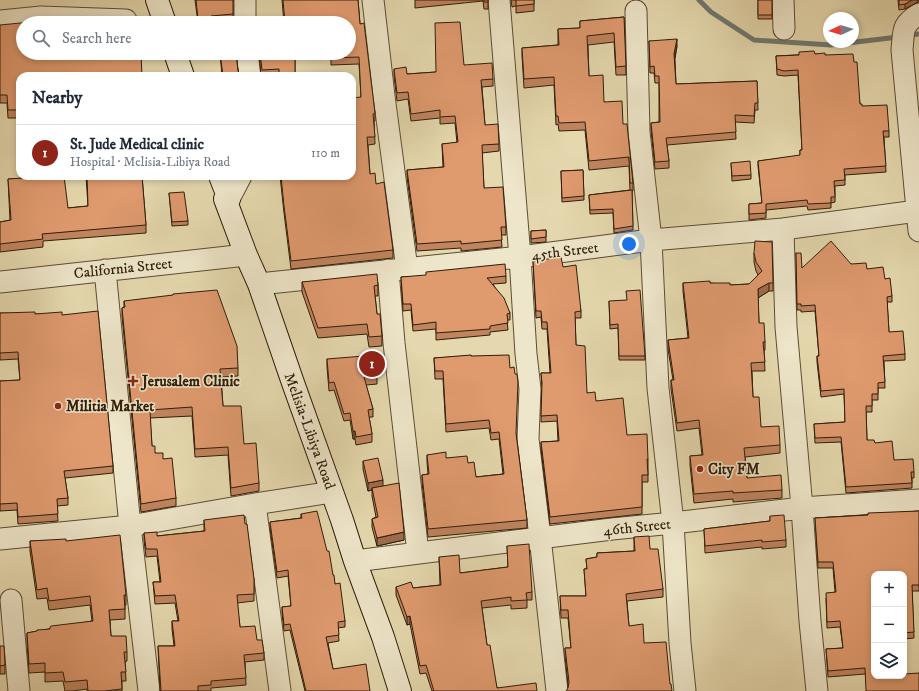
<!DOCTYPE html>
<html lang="en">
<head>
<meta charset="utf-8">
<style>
  body { margin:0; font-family:"IM FELL DW Pica",serif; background:#f2f2f3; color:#1f2937 }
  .controls { position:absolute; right:12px; bottom:12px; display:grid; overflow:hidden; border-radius:8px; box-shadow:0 2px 6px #0003 }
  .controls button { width:36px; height:36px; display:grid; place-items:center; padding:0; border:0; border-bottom:1px solid #e0e1e3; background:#fff; color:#1f2937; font:20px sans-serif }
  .compass { position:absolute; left:823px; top:12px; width:36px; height:36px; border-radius:50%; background:#fff; box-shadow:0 2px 6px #0003; rotate:266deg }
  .you { position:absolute; left:629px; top:244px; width:14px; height:14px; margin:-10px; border:3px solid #fff; border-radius:50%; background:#1a73e8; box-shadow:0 0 0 6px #1a73e833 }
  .badge { display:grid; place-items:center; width:26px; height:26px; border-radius:50%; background:#8f2418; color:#fff; font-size:13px; font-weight:700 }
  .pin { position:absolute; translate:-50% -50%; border:2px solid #fff; box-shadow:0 1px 4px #0006 }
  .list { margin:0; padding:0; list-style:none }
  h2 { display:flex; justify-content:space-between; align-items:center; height:52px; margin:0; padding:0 16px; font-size:17px }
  h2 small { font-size:13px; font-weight:400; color:#747a83 }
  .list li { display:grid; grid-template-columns:26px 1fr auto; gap:12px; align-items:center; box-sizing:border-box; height:56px; padding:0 16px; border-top:1px solid #e0e1e3 }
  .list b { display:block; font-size:15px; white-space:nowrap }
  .list p { margin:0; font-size:13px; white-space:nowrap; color:#747a83 }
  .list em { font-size:13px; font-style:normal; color:#747a83 }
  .icon { flex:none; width:22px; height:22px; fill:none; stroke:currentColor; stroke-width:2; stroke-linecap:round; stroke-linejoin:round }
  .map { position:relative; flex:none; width:919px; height:691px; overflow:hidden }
  .search { position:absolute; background:#fff; box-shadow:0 2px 6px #0003; left:16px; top:16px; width:340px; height:44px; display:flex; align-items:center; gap:10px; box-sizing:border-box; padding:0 14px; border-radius:22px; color:#747a83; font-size:15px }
  .panel { position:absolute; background:#fff; box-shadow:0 2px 6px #0003; left:16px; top:72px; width:340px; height:108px; border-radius:12px }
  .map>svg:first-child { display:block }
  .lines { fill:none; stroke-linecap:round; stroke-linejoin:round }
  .stream { stroke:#707970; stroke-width:5 }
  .minor-casing { stroke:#5c4c32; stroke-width:23 }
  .secondary-casing { stroke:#2f1d09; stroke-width:24 }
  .minor { stroke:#eee6ca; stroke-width:21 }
  .secondary { stroke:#eee6ca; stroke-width:22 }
  .wall { fill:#c0845f; stroke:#2f1d09 }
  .shaded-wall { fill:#9c6c4d; stroke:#2f1d09 }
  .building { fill:#df9a6e; stroke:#2f1d09 }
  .poi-dot { fill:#8f2418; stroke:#eee6ca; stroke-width:1.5 }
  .labels { text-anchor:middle; stroke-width:3; stroke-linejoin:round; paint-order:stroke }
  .street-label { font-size:15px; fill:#2f1d09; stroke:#eee6ca }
  .poi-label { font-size:15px; font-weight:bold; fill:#2f1d09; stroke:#eee6ca; text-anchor:start }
</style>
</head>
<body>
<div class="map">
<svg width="919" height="691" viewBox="0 0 919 691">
  <rect width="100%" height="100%" fill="#e5d8ae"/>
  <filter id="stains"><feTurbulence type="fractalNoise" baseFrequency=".005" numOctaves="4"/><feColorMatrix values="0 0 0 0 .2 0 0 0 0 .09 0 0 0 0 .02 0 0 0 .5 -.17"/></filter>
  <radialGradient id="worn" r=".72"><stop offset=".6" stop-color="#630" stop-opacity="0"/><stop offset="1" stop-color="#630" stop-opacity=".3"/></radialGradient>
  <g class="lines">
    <path class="stream" d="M699,0L711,12L754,40L831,45L898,37
      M908,35L919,34"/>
    <g class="minor-casing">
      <path id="minor" d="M245,0V23
        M373,0L384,96L407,269
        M499,0L520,257L526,354L530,389L528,439L540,537L557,691
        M783,0L784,29
        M636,11L639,132L651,240L658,388L673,523L680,643L685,691
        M919,14C901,25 904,31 902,50L919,231
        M0,21L41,17L126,20
        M247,53L250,76
        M229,199L241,176
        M783,229L786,327L802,508L810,621L817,691
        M105,270L130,526L149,691
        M388,270L394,343L418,553
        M0,282L246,255
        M259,284L520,257L651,240L783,229L917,211
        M255,504L280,691
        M0,539L130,526L255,504L332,492
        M355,561L612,529L673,523L802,508L919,500
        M11,600L19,691"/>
    </g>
    <g class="secondary-casing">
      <path id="secondary" d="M157,0L165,23
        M175,53L183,76
        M220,176L229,199H225L246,255L259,284L292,380L342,520L355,561L383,637L400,691"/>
    </g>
    <use href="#minor" class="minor"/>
    <use href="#secondary" class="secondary"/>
  </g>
  <path class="wall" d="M195,0H233V20L212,22V23H198Z
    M282,0H358L360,24L375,113V121H374L375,144L368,145L370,174L376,184L393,250V258L291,269L284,213L280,176H352L361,97L359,64L331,65V53L349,23H284Z
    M415,0H488V9H484L483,1L415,8Z
    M511,0H534V11L516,13V6L512,7Z
    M758,0H772V19H758Z
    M898,0H919V2H918L905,9L899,10Z
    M624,17L626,75H616L614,42L588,45L589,76L604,102L623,124L633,183V191H632L633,230L614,233L613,213L590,214L589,195L630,190L629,166L589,170L585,130L559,131L558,124L556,125L554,85L524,88L522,56V48L558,45V29L580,28V21Z
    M0,25L20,76V118H8L7,103H0Z
    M649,41L677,46L675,59L676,84L757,81L758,110H755L754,123L735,122L736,139L667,145L669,161V168L655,169L651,130V123L659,122V83H655L654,73H650Z
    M220,53H236L238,71L241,76H222Z
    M259,53H295V76H261Z
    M815,54L825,55L854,62L860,104L889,131V137H884L886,172L845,175V185L835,186V202L831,203V208L808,210L807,206L766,210V218L749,220V204L762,203L758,166V161L800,156V150H802L798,75L784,76L777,75L776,56Z
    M464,65L493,79V86L482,87L485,125L499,144V151L482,153L484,188L506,227V235H501L502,247L461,251V248L417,251L407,177V170L443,167L442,144L457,143L455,123L440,124V118L411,121L408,99L397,101L394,76V69L407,74L436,72Z
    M731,163L751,175V179L732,181Z
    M583,170L584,200L562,202L561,171Z
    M24,176L68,208L88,206L86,176H142L146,225V233L43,241V247L0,252V222L10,220L8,179L24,178Z
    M169,193L188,221V225L172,226Z
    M546,230V242L531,243V231Z
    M754,253L773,283V291H769L758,298L759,323L765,342V350H764L765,371H752L753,397L761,427L780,445V453L745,457L747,478L782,490V498L733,502V499L694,503L690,465V456L702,455L699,428L677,431L671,389V380H673L668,349V340L688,338L683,291V283H710L730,285L749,284L758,275L756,271L754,262Z
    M796,253L802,268L851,264L867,269L885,279L892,296V302H887L889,332L905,354V360L884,361L885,388H878V400H872V412H866L867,440L875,443L894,460L914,472V478H912V488L846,493L841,442L815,443L814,424L845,422L844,394L821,397L817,362V356H819L815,311L801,312V310H797Z
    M533,261L563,267L581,311V318H575L576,345L587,393L627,435L648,459V482H642V514L550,524L541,449V442L558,441L557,421L541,422L542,388L541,373H550L547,329H542L541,317L536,318Z
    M506,276V283L493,284L510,313V320H507L508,330L490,332V335L436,340V329L413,331L411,310L403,311L401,277Z
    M302,282L378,285V296H375L377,314L382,336V346L369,347L367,334L318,338L302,292Z
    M124,301L238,368V376L221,377L223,406L244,444L259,483V491L231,496L228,455L195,457L192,416L150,418L152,446L155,453L163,459L176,498V506L141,512L122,316V308L124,307Z
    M609,301L645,356V360H619L618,328L610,329Z
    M0,313L62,315L113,466V473L65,478L68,498V505L57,506L58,521L18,524L17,510L0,511V381L20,380L18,359L0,360Z
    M471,356L510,368L516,435L527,520V528L428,537L422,482V475L428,474L427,462V455L446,458L468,463L476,477L503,474L499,439L491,440L489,428L446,432L443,379H435L434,358Z
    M327,359L377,376V384L366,385L373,409V417H369L372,434V442L356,445L355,439H353L350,420L344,421L334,390L329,391L327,367Z
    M363,461L383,486L404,540L377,546L372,527V519L376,517L372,496V490L368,491L363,469Z
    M919,511V591H912L914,638L904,639V574L874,676L919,691L865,674L828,677L826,649L843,648L840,627L827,628L826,598L835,592L833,568H818L815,518L868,515Z
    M301,514L333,575L335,584L345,621V627L338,628L339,641L328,643L333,669L370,691H305L290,630L284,631L282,613V607L291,606L288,576L277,578L270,528V522L301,518Z
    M770,516L786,540V547L762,549V547L705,553L704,529L770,521Z
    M204,520L254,579V601L237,603L240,627L257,640L264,653V660L245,662L246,685L211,688V691H160L158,646H174L172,629V621H178L175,603L155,604L153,582H160L157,556L146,557L144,540V533L157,536L204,531Z
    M634,537L650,549L663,589V597L627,601L629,626L644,643L670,684L568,688V685L565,656V648H571L568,618H561L560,596H586L584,569H587L586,559L597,557V553L634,551Z
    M30,541H66L126,595V605H125V619L110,620L111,636L127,652V661L125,662L126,681H122V691H87V689L72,691H65L63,681L45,682V672L29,673L27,643V633L92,621L90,605L49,610L47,598L37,599L30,551Z
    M507,546L532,592V600H527V608L511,609V605L482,608L487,645L497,688L537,691H432L426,673L420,674L410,624L407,625L396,595V587L413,588L440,585L439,557L460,573L508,567Z
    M0,646L5,665V674H0Z"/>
  <path class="shaded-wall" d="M912,0H918V2L905,9V4Z
    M677,39V46L674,61V54Z
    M769,283V291L758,298V289Z
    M353,431H355V439H353Z
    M383,480V488H372V490L368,491V483Z
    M404,532V540L377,546V538Z
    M410,616V624L407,625V617Z"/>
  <path class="building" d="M196,0H233V14L211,16L212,17L198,19Z
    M283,0H358L360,24L364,23L375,113L373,114L375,137H367L370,174L375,173L376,184L384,182L393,250L291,261L284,206L281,176H352V98L361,97L359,57L331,58V53H349V23H285Z
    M484,0H488V2H484Z
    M516,0H534V4L516,6Z
    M758,0H772V15H758Z
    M899,0H912L905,4L899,5Z
    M624,17L626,66L616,67L614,33L587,36L589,76L603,75L604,102L622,101L623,124H627L633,183H630L629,157L589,161L585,122L559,123L558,116H556L554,77L524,79L522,48L559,45L558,29L580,28V21Z
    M135,19H139V23H130Z
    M41,21L85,23H23V53H141L142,76H20V110H8L7,95H0V25Z
    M460,22L464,65L492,63L493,79L481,80L485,125L498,124L499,144L482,145L484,188L503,187L506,227H501L502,240L461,244V241L417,244L407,170L444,167L442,144L458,142L455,116L440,117V110L411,114L408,92L397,93L394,69L406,67L407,74L436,72L435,23Z
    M677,39L674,54L676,84L757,81L758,103H755L754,116L735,115L736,132L666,138L669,161L655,162L651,123L660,122L659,76H655L654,66L650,67L649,41Z
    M814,51L815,54L825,53V55L853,54L854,62H857L860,104H862V106L887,105L889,131H883L886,166L844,169L845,180L834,181L835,197H831V203L808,204L807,200L766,204V213L749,214V204L762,203L758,161L800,155V150H802L798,70L784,71L777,69L776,56L799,55V52Z
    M220,53H236L238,71L241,76H223Z
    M260,53H295V76H279V69L262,70Z
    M750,161L751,175L732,176L731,163Z
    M583,170L584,196L562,198L561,171Z
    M24,176H64L68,208L88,206L87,176H142L146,225L42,234L43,239L0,244V222L11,220L8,179L24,178Z
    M632,190L633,226L614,229L613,209L590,210L589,195Z
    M184,192L188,221L172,222L169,193Z
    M546,230V237L531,239V231Z
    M755,241L772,242L773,283H769L758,289L759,323H764L765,342H763L765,362L751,363L753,397H759L761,427L779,426L780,445L744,448L747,478L781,475L782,490L733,493V491L694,494L690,456L703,455L699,420L677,423L671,380H674L668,340L689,338L683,283L710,281V283H730V285L749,284L762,271L756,262L754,253Z
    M831,241L851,264L866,263L867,269L883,267L885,279L890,278L892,296L887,297L889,332L903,331L905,354L883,356L885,382L878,383V394H872V406H866L867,440H874L875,443L892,441L894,460L913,459L914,472H911L912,483L846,487L841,437L815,438L814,424L845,422L844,389L821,391L817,356H819L815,305L801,306V304H797L796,253H801L802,268Z
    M561,257L563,267L576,265L581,311L575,312L576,345L585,346L587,393L595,392L596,401L623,398L627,435L647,434L648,459H647L648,475H642V507L550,517L541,442L559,441L557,415L541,416L542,383L541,373H551L547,322H542L541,311H536L533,261Z
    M505,264L506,276L487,278L504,298L510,313L507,314L508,323L490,326V329L436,333V322L413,325L411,304H403L401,277L426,275V272Z
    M377,274L378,285L374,286L377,314H380L382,336L369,337L367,324L318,328L302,282Z
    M217,290L237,346L238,368L220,369L223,406H241L244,444L256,443L259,483L231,488L228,447L195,449L192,407L150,410L152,446H155V453H163V459L172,458L176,498L141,504L122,308L125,307L124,301L173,295V294Z
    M640,290L645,356H619L618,324L610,325L609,301L627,300L626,291Z
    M98,311L113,466L64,471L68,498L57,499L58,514L18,517L17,503L0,504V381L20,380L18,352L0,353V313L35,312V314L62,312V315Z
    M376,355L377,376L364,377L373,409L368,410L372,434L356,437L355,431H353L350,413L344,414L334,382L329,383L327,359Z
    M471,355V356L509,355L510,368L514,367L515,374H517L518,382L516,433L527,520L428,529L422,475L429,474L427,455L446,452V458L467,456L468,463L474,462L476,477L504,474L499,432L491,433L489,420L446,424L443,371H435L434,358Z
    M378,458L383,480L368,483L363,461Z
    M399,483L404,532L377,538L372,519L378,517L372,488Z
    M317,511L327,551H329L333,575H334L335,584L340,583L345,621L338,622L339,635L326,637L333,669L366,664L370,691H306L290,624L284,625L282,607L291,606L288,570L277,572L270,522L302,518L301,514Z
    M919,511V585H912L914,632L904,633V574H874V676H904V674L919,673V691H866L865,668L828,671L826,649L843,648L840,621L827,622L826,593L836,592L833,562H818L815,518L868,515V513Z
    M244,515L245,524H247L254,579V594L237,595L240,627L255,626L257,640H262L264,653L244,655L246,678L211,681V685L198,686V691H161L158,646H175L172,621H179L175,595L155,596L153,582H161L157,549H146L144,533L157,532V536L205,531L204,520Z
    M784,515L786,540L762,542V540L705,546L704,529L770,521V516Z
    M120,535L126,595H124L125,609L109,610L111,636H126L127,652H124L126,672H121L122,689L104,691H88L87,680L65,682L63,672L45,673V663L29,664L27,633L37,631V630L50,629V627L51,626L93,621L90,596L49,601L47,588L37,590L30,541L66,539V541Z
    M649,536L650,549H658L663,589L626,594L629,626L643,624L644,643L666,642L670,684H671L672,691H566L568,688L569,682L565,648H571L568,610H561L560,596H586L584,569H587L586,559L597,557V553L635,551L634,537Z
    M529,544L532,592L526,593L527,600L511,601V597L481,601L487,645H490L497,688L536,683L537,691H434L426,665L420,666L410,616L407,617L396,587L411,582L413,588L441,585L439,557L459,555L460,573L508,567L507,546Z
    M0,646H4L5,665L0,666Z"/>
  <g class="poi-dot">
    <path d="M131 375h4v4h4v4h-4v4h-4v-4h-4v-4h4z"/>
    <circle cx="58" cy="406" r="4"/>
    <circle cx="700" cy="469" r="4"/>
  </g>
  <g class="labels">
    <g class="street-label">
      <text transform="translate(565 251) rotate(-7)" y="5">45th Street</text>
      <text transform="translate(123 268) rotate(-6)" y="5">California Street</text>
      <text transform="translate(310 431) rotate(70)" y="5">Melisia-Libiya Road</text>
      <text transform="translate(637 527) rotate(-6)" y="5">46th Street</text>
    </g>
    <g class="poi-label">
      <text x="142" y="386">Jerusalem Clinic</text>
      <text x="66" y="411">Militia Market</text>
      <text x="708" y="474">City FM</text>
    </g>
  </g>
  <rect width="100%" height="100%" filter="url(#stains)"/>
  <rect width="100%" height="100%" fill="url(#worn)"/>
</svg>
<div class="controls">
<button>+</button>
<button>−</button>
<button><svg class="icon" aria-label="layers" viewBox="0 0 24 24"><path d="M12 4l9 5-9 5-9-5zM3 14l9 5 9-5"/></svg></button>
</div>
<svg class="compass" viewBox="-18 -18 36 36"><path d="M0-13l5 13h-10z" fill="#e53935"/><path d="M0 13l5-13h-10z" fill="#747a83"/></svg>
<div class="you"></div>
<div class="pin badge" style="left:372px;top:364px">1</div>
<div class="search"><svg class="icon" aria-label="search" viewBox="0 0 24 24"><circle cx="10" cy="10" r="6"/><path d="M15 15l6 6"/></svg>Search here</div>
<section class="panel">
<h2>Nearby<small></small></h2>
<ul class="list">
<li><span class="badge">1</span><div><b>St. Jude Medical clinic</b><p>Hospital · Melisia-Libiya Road</p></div><em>110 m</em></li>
</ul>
</section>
</div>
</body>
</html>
